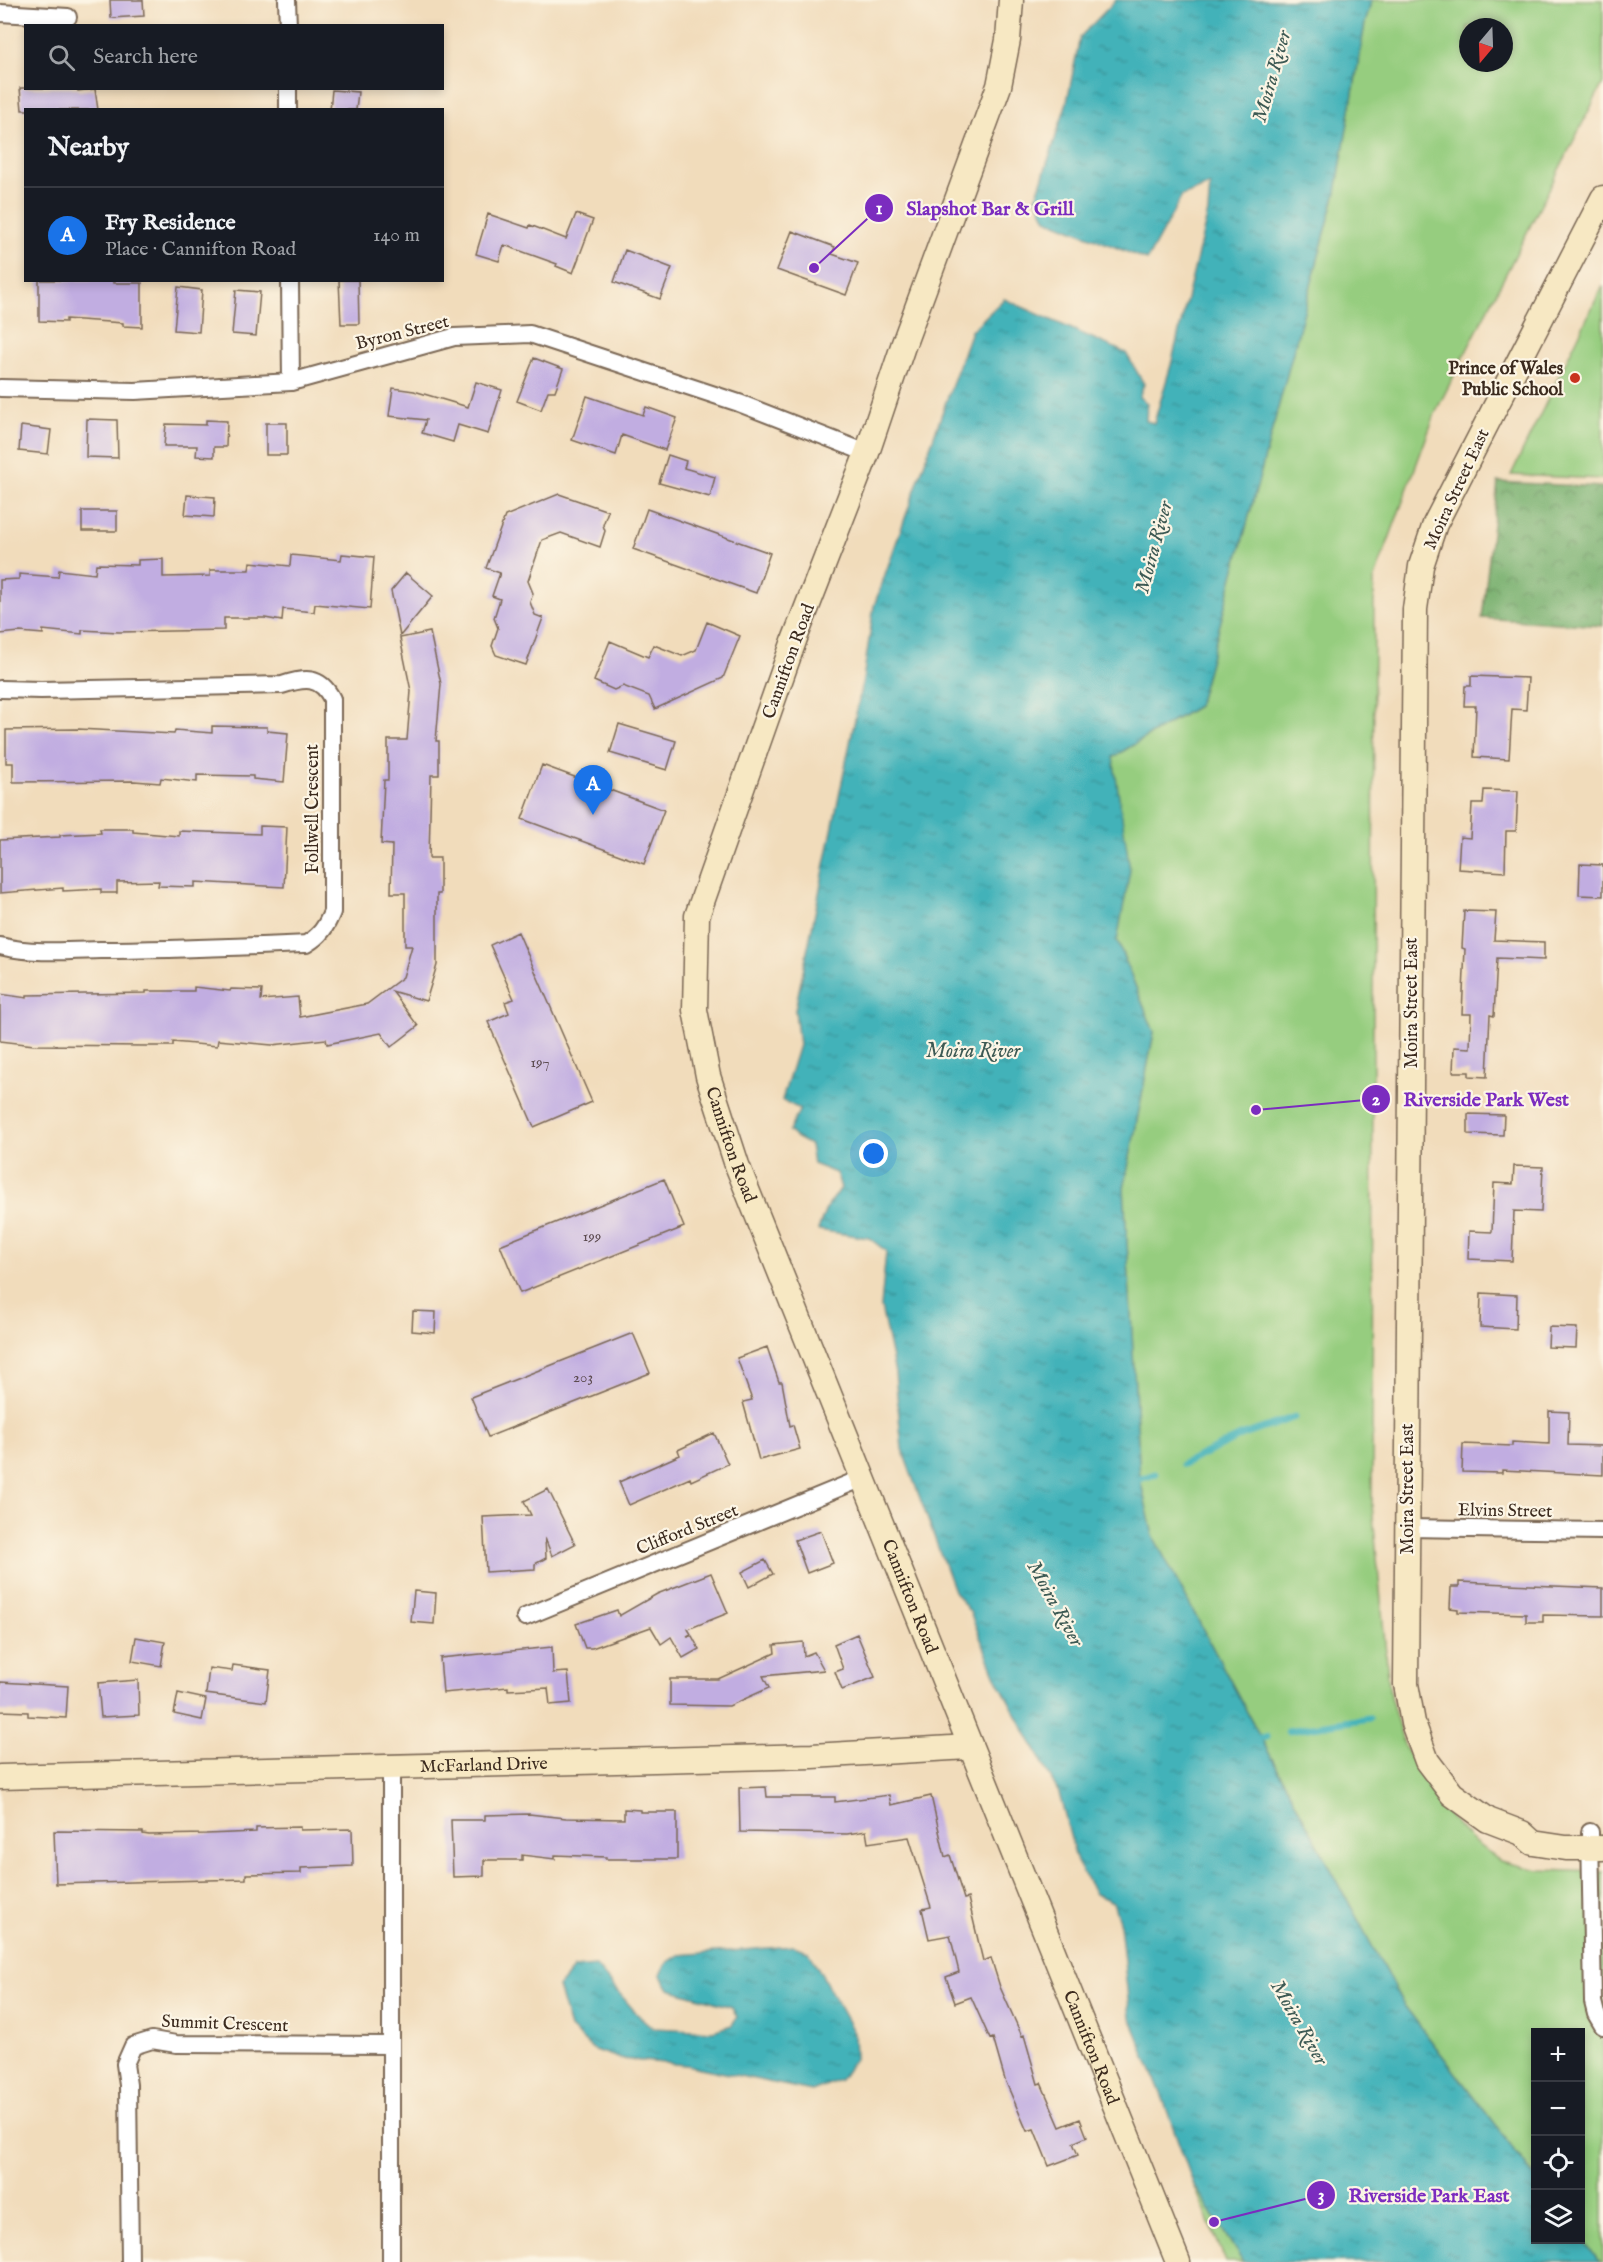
<!DOCTYPE html>
<html lang="en">
<head>
<meta charset="utf-8">
<style>
  body { margin:0; font-family:"IM FELL English",serif; background:#242831; color:#f1f3f6 }
  .controls { position:absolute; right:18px; bottom:18px; display:grid; overflow:hidden; border-radius:0px; box-shadow:0 3px 9px #0003 }
  .controls button { width:54px; height:54px; display:grid; place-items:center; padding:0; border:0; border-bottom:2px solid #363941; background:#171b24; color:#f1f3f6; font:30px sans-serif }
  .compass { position:absolute; left:1459px; top:18px; width:54px; height:54px; border-radius:50%; background:#171b24; box-shadow:0 3px 9px #0003; rotate:199deg }
  .you { position:absolute; left:874px; top:1154px; width:21px; height:21px; margin:-15px; border:4px solid #fff; border-radius:50%; background:#1a73e8; box-shadow:0 0 0 9px #1a73e833 }
  .badge { display:grid; place-items:center; width:39px; height:39px; border-radius:50%; background:#1a73e8; color:#fff; font-size:20px; font-weight:700 }
  .pin { position:absolute; translate:-50% -50px; filter:drop-shadow(0 2px 3px #0008) }
  .pin::after { content:''; position:absolute; top:32px; width:21px; height:18px; background:inherit; clip-path:polygon(0 0,100% 0,50% 100%) }
  .list { margin:0; padding:0; list-style:none }
  h2 { display:flex; justify-content:space-between; align-items:center; height:78px; margin:0; padding:0 24px; font-size:26px }
  h2 small { font-size:20px; font-weight:400; color:#9ea1a6 }
  .list li { display:grid; grid-template-columns:39px 1fr auto; gap:18px; align-items:center; box-sizing:border-box; height:96px; padding:0 24px; border-top:2px solid #363941 }
  .list b { display:block; font-size:22px; white-space:nowrap }
  .list p { margin:0; font-size:20px; white-space:nowrap; color:#9ea1a6 }
  .list em { font-size:20px; font-style:normal; color:#9ea1a6 }
  .icon { flex:none; width:33px; height:33px; fill:none; stroke:currentColor; stroke-width:2; stroke-linecap:round; stroke-linejoin:round }
  .map { position:relative; flex:none; width:1603px; height:2262px; overflow:hidden }
  .search { position:absolute; background:#171b24; box-shadow:0 3px 9px #0003; left:24px; top:24px; width:420px; height:66px; display:flex; align-items:center; gap:15px; box-sizing:border-box; padding:0 21px; border-radius:0px; color:#9ea1a6; font-size:22px }
  .panel { position:absolute; background:#171b24; box-shadow:0 3px 9px #0003; left:24px; top:108px; width:420px; height:174px; border-radius:0px }
  .map>svg:first-child { display:block }
  .forest { fill:url(#forest-crowns); stroke:#5a6d46; stroke-width:1.5 }
  .park { fill:#96cd7f; stroke:#687c4e; stroke-width:1.5; fill-rule:evenodd }
  .water { fill:url(#water-ripples); stroke:#3e6e6c; stroke-width:1.5 }
  .lines { fill:none; stroke-linecap:round; stroke-linejoin:round }
  .stream { stroke:#42b2b9; stroke-width:7 }
  .building { fill:#c1ade1 }
  .street-casing { stroke:#7b6855; stroke-width:20 }
  .secondary-casing { stroke:#7b6855; stroke-width:27 }
  .street { stroke:#fff; stroke-width:16 }
  .secondary { stroke:#f7e8c3; stroke-width:24 }
  .poi-dot { fill:#c8321e; stroke:#fcf5e5; stroke-width:2 }
  .labels { text-anchor:middle; stroke-width:4.5; stroke-linejoin:round; paint-order:stroke }
  .number-label { font-size:15px; fill:#5c4b4f }
  .street-label { font-size:18px; fill:#3b2a1e; stroke:#fcf5e5 }
  .poi-label { font-size:18px; font-weight:bold; fill:#3b2a1e; stroke:#fcf5e5; text-anchor:end }
  .water-label { font-size:20px; font-style:italic; fill:#3d5a54; stroke:#fcf5e5 }
  .leader { fill:none; stroke:#7b2cbf; stroke-width:2 }
  .callout-dot { fill:#7b2cbf; stroke:#fcf5e5; stroke-width:2 }
  .mark-label { font-size:18px; text-anchor:middle; font-weight:bold; fill:#fff }
  .callout-label { font-size:20px; text-anchor:middle; font-weight:bold; fill:#7b2cbf; stroke:#fcf5e5; stroke-width:4.5; stroke-linejoin:round; paint-order:stroke }
</style>
</head>
<body>
<div class="map">
<svg width="1603" height="2262" viewBox="0 0 1603 2262">
  <defs>
    <pattern id="forest-crowns" width="20" height="18" patternUnits="userSpaceOnUse" patternTransform="scale(1.5)"><rect width="20" height="18" fill="#78b06e"/><path d="M2 6a3 3 0 1 1 6 0M12 15a3 3 0 1 1 6 0" fill="none" stroke="#648f5a"/></pattern>
    <pattern id="water-ripples" width="26" height="14" patternUnits="userSpaceOnUse" patternTransform="scale(1.5)"><rect width="26" height="14" fill="#42b2b9"/><path d="M2 4q2-2 4 0t4 0M15 11q2-2 4 0t4 0" fill="none" stroke="#389196"/></pattern>
  </defs>
  <rect width="100%" height="100%" fill="#fcf5e5"/>
  <filter id="ink" filterUnits="userSpaceOnUse"><feTurbulence type="fractalNoise" baseFrequency=".0167" numOctaves="2"/><feDisplacementMap in="SourceGraphic" scale="12" xChannelSelector="R" yChannelSelector="G"/><feConvolveMatrix kernelMatrix="1 2 1 2 8 2 1 2 1" color-interpolation-filters="sRGB"/></filter>
  <filter id="wash" filterUnits="userSpaceOnUse"><feTurbulence type="fractalNoise" baseFrequency=".008" numOctaves="4" result="noise"/><feDisplacementMap in="SourceGraphic" scale="24" xChannelSelector="R" yChannelSelector="G"/><feGaussianBlur stdDeviation="1.35" result="paint"/><feColorMatrix in="noise" values="0 0 0 0 0 0 0 0 0 0 0 0 0 0 0 0 0 1.4 0 .05"/><feComposite in="paint" operator="in"/></filter>
  <g filter="url(#wash)">
    <rect width="100%" height="100%" fill="#f1dcbb"/>
    <path class="forest" d="M1498,482L1603,487V626L1482,618Z"/>
    <path class="park" d="M1372,0H1603V83L1436,411L1374,580L1372,1505L1390,1696L1405,1748L1441,1807L1469,1838L1500,1861L1539,1870L1603,1872V2262H1599L1581,2236L1580,2032H1536L1535,2177L1403,2004L1153,1536L1140,1479L1124,1188L1154,1032L1117,940L1121,915L1113,757L1198,706L1336,192L1365,23ZM1468,27H1504V63H1468Z
      M1603,285V479L1511,475Z
      M1193,2183L1243,2262H1226Z"/>
    <path class="water" d="M1116,0H1372L1365,23L1336,192L1198,706L1113,757L1130,870L1117,941L1154,1032L1124,1188L1140,1479L1153,1536L1403,2004L1535,2177L1536,2240H1580L1581,2236L1599,2262H1243L1193,2183L1162,2096L1130,2017L1120,1924L1113,1902L1095,1894L1077,1862L1059,1793L997,1679L970,1612L954,1591L902,1449L895,1373L881,1307L886,1251L869,1238L818,1230L826,1209L841,1188L836,1173L813,1164L810,1145L795,1137L789,1131L800,1109L782,1100L799,1045L795,1010L863,680L874,606L971,331L1004,299L1126,353L1144,384L1139,397L1147,403L1146,421L1154,423L1171,365L1208,212L1210,185L1182,196L1147,260L1046,219L1036,198L1067,102L1080,37Z
      M794,1946L809,1952L854,2033L855,2058L840,2080L812,2091L686,2065L621,2059L593,2049L570,2028L558,1987L574,1968L596,1966L637,2014L653,2028L713,2031L732,2025L737,2017L732,2007L669,1989L660,1974L667,1963L679,1955Z"/>
    <g class="lines">
      <path class="stream" d="M1183,1464L1241,1436L1295,1417
        M1140,1479L1155,1474
        M1288,1731L1369,1718
        M1260,1738L1266,1737"/>
    </g>
    <g id="blocks">
      <path class="building" d="M110,0H143L144,16L111,18Z
        M20,88H78V91L95,89L98,110H22Z
        M332,90L358,92L356,110H330Z
        M488,214L529,228L530,225L566,239L576,214L593,220L573,273L556,266L557,264L504,245L499,261L476,254Z
        M792,231L835,247L832,254L858,263L846,295L777,270Z
        M625,250L672,268L660,299L614,282Z
        M39,280H113V283H142V327L123,326V323L66,319V322L39,321Z
        M339,280H358L359,324H341Z
        M178,287L202,290L199,332L174,330Z
        M236,290L260,292L256,336L232,334Z
        M534,358L563,369L555,391H548L541,410L517,401Z
        M476,382L502,390L488,434L458,425L453,442L422,433L426,420L389,416L393,388L414,391L468,407Z
        M587,396L643,415L646,407L677,418L665,450L622,435L616,455L572,440Z
        M87,419L117,420L118,458L86,457Z
        M206,420L227,421L226,447H214V457L196,456L197,446H164L166,424L206,425Z
        M266,423H287V455H266Z
        M21,426L51,430L48,454L19,451Z
        M668,455L686,461L684,468L715,477L710,497L659,483Z
        M559,494L608,511L603,525L605,531L600,547L561,533L542,540L528,581L533,593L530,602L535,615L543,618L526,665L496,655L492,646L498,628L494,618L500,599L492,596L500,573L486,568L505,516Z
        M187,495L215,497L214,517L185,515Z
        M647,509L770,553L756,593L633,549Z
        M82,511H117V531H82Z
        M342,554L374,557L370,609L315,604L314,612L283,609L282,621L265,618H224V630L119,632L82,630V634L43,630V634L20,632L0,634V580L19,579V574L58,577L59,570L95,574L96,564L138,565V560L163,559V577L210,576V570H249L250,562L290,566L291,555L341,560Z
        M406,573L433,596L400,636L391,591Z
        M707,622L740,636L723,678L655,709L649,696L623,686L614,690L594,681L610,641L648,657L654,645L682,656L696,650Z
        M430,632L441,684L436,741H439V775H431L429,858H440V894H437V965L426,1001L392,991L418,1026L391,1047L381,1033L327,1044L326,1039L272,1045L218,1040L217,1046L173,1042V1046H147L34,1045L0,1041V994L27,998V995L146,993V991H194V987L230,991L231,989L262,990L261,1000L298,997L300,1017L367,1004L403,977L412,946H405V893H391L392,845L381,844L384,780H388V740H407L411,691L400,638Z
        M1471,676L1528,678L1526,710L1512,709L1509,759L1474,757L1476,706H1464L1465,686H1471Z
        M619,724L676,741L667,770L610,753Z
        M212,726L267,727V731L288,733L284,782L253,779V776L197,775V782L161,778L160,783L134,781L13,782V763H6V730L78,729L174,734L175,730L212,733Z
        M542,765L664,810L644,864L522,819Z
        M1484,790L1518,791L1516,831H1506L1505,872L1458,869L1460,837L1470,838L1472,804H1483Z
        M260,826L287,827L284,887L195,882V887L158,886L159,881L117,882V893H101V889L63,891V888L0,893V840L60,837V835L101,833L100,829H133V832L179,836V831L260,834Z
        M1580,864L1603,865V896L1579,895Z
        M1464,911L1496,912L1494,940L1544,942V960L1497,958L1494,1016L1490,1015L1487,1077L1469,1076V1072H1453L1454,1047L1470,1048L1471,1014H1462L1465,949L1462,948Z
        M518,932L592,1102L534,1127L488,1022L509,1013L505,1002L514,999L490,945Z
        M1468,1114L1504,1115L1503,1135L1468,1134Z
        M1514,1166L1543,1167L1541,1212L1514,1211L1512,1261L1468,1259L1469,1231L1492,1232L1494,1183L1513,1184Z
        M664,1179L684,1227L520,1293L500,1245Z
        M1481,1293L1517,1295L1516,1329L1480,1327Z
        M413,1311L436,1312L435,1333L412,1331Z
        M1549,1327L1577,1328L1576,1348L1548,1347Z
        M633,1333L650,1373L488,1437L471,1397Z
        M767,1347L779,1382H782L790,1426L793,1425L800,1449L759,1460L743,1402L752,1400L737,1358Z
        M1549,1411L1569,1412L1568,1445L1603,1446V1475L1502,1470V1473L1462,1472L1463,1444L1512,1446V1442L1549,1444Z
        M714,1433L728,1464L691,1481L690,1478L629,1505L619,1482L680,1455L678,1450Z
        M548,1489L575,1544L552,1556L545,1538L546,1558L535,1564V1569L486,1572L483,1517L531,1515L524,1501Z
        M821,1531L833,1563L807,1573L795,1540Z
        M765,1560L773,1574L749,1587L742,1572Z
        M711,1573L728,1613L688,1629L691,1634L687,1636H692L699,1649L683,1658L671,1637L661,1644L651,1627L592,1648H585L576,1624L617,1610L619,1616L657,1594Z
        M1459,1582L1603,1588V1616L1543,1615V1622H1526V1614L1458,1612V1609L1450,1608L1451,1587H1459Z
        M414,1591L436,1593L434,1624L411,1622Z
        M857,1634L875,1677L842,1690L835,1672L843,1669L834,1644Z
        M136,1637L165,1642L161,1666L132,1661Z
        M803,1642L804,1656L814,1652L824,1670L763,1676L769,1688L729,1706L670,1705V1679H718L775,1653L774,1645Z
        M552,1647L553,1673L568,1672L571,1703L550,1705L548,1688L508,1690V1687L443,1693L440,1658Z
        M233,1665L270,1670L266,1702L206,1694L209,1668L232,1671Z
        M138,1680L139,1715L101,1717L98,1683Z
        M0,1682L68,1686L66,1718L28,1716V1712L0,1711Z
        M178,1693L206,1699L202,1720L174,1714Z
        M766,1787L767,1797H835V1802L889,1795L891,1805L931,1796L945,1857L950,1855L964,1899L968,1898L983,1961L991,1958L1000,1987L1022,2036L1024,2035L1038,2084L1041,2083L1060,2127L1080,2119L1087,2137L1073,2143L1078,2155L1049,2166L1034,2129L1027,2131L1005,2080L993,2038L990,2039L971,1997L955,2003L946,1977L959,1972L950,1935L929,1939L922,1909L931,1907L909,1837L868,1843L866,1831L847,1834L740,1832L739,1788Z
        M624,1809L640,1810V1812H677V1859H606V1857L555,1855V1859L522,1855V1860H484V1876L453,1877L451,1820H485V1815L529,1814L566,1818L624,1819Z
        M300,1827V1830L352,1829L353,1866L301,1868V1873L246,1874V1879L56,1884L54,1831L143,1832V1834L149,1835L206,1834L256,1832V1828Z"/>
    </g>
  </g>
  <g filter="url(#ink)">
    <use href="#blocks" fill-opacity="0" stroke="#7b6855" stroke-width="1.5"/>
    <g class="lines">
      <g class="street-casing">
        <path id="street" d="M287,0L288,26
          M0,13L68,17
          M288,88V110
          M290,280L291,382
          M0,388L135,391L291,382L454,337L530,334L739,403L867,453
          M0,689L41,690L282,685C304,678 320,675 332,699V912C326,927 320,936 306,944C237,947 169,950 100,950C68,951 32,954 0,946
          M1407,1528L1603,1531
          M525,1617L863,1478
          M1590,1832L1593,2002L1596,2014L1603,2026
          M130,2262L128,2085L125,2064L133,2046L152,2040L176,2044L391,2045
          M391,2262V1767"/>
      </g>
      <g class="secondary-casing">
        <g id="secondary">
          <path id="s1" d="M1011,0L1008,40L999,86L903,346L867,453L795,638L697,916L695,1010L708,1076L737,1165L1178,2262"/>
          <path d="M1603,198L1435,524L1421,566L1415,609L1406,1684L1413,1723L1427,1761L1452,1794L1488,1820L1522,1833L1533,1843L1566,1848H1603"/>
          <path id="s2" d="M0,1777L812,1756L969,1747"/>
        </g>
      </g>
      <use href="#street" class="street"/>
      <use href="#secondary" class="secondary"/>
    </g>
  </g>
  <circle class="poi-dot" cx="1575" cy="378" r="6"/>
  <g class="labels">
    <g class="number-label">
      <text x="540" y="1067">197</text>
      <text x="592" y="1241">199</text>
      <text x="583" y="1382">203</text>
    </g>
    <g class="street-label">
      <text transform="translate(402 332) rotate(-14)" y="6">Byron Street</text>
      <text transform="translate(1456 489) rotate(-65)" y="6">Moira Street East</text>
      <text transform="translate(788 661) rotate(-70)" y="6">Cannifton Road</text>
      <text transform="translate(312 809) rotate(-90)" y="6">Follwell Crescent</text>
      <text transform="translate(1411 1003) rotate(-90)" y="6">Moira Street East</text>
      <text dy="6" stroke="none"><textPath href="#s1" startOffset="1204">Cannifton Road</textPath></text>
      <text transform="translate(1407 1489) rotate(-90)" y="6">Moira Street East</text>
      <text transform="translate(1505 1510) rotate(1)" y="6">Elvins Street</text>
      <text transform="translate(687 1529) rotate(-22)" y="6">Clifford Street</text>
      <text dy="6" stroke="none"><textPath href="#s1" startOffset="1690">Cannifton Road</textPath></text>
      <text dy="6" stroke="none"><textPath href="#s2" startOffset="484">McFarland Drive</textPath></text>
      <text transform="translate(225 2023) rotate(2)" y="6">Summit Crescent</text>
      <text dy="6" stroke="none"><textPath href="#s1" startOffset="2176">Cannifton Road</textPath></text>
    </g>
    <g class="poi-label">
      <text x="1563" y="374">Prince of Wales<tspan x="1563" dy="21">Public School</tspan></text>
    </g>
    <g class="water-label">
      <text transform="translate(1271 76) rotate(-74)" y="7">Moira River</text>
      <text transform="translate(1153 547) rotate(-75)" y="7">Moira River</text>
      <text x="973" y="1057">Moira River</text>
      <text transform="translate(1056 1603) rotate(61)" y="7">Moira River</text>
      <text transform="translate(1300 2022) rotate(60)" y="7">Moira River</text>
    </g>
  </g>
  <path class="leader" d="M814 268L879 208M1256 1110L1376 1099M1214 2222L1321 2195"/>
  <g class="callout-dot">
    <circle cx="814" cy="268" r="6"/>
    <circle cx="1256" cy="1110" r="6"/>
    <circle cx="1214" cy="2222" r="6"/>
    <circle cx="879" cy="208" r="15"/>
    <circle cx="1376" cy="1099" r="15"/>
    <circle cx="1321" cy="2195" r="15"/>
  </g>
  <g class="mark-label">
    <text x="879" y="214">1</text>
    <text x="1376" y="1105">2</text>
    <text x="1321" y="2201">3</text>
  </g>
  <g class="callout-label">
    <text x="990" y="215">Slapshot Bar &amp; Grill</text>
    <text x="1486" y="1106">Riverside Park West</text>
    <text x="1429" y="2202">Riverside Park East</text>
  </g>
</svg>
<div class="controls">
<button>+</button>
<button>−</button>
<button><svg class="icon" aria-label="locate" viewBox="0 0 24 24"><circle cx="12" cy="12" r="6"/><path d="M12 2v4M12 18v4M2 12h4M18 12h4"/></svg></button>
<button><svg class="icon" aria-label="layers" viewBox="0 0 24 24"><path d="M12 4l9 5-9 5-9-5zM3 14l9 5 9-5"/></svg></button>
</div>
<svg class="compass" viewBox="-18 -18 36 36"><path d="M0-13l5 13h-10z" fill="#e53935"/><path d="M0 13l5-13h-10z" fill="#9ea1a6"/></svg>
<div class="you"></div>
<div class="pin badge" style="left:593px;top:815px">A</div>
<div class="search"><svg class="icon" aria-label="search" viewBox="0 0 24 24"><circle cx="10" cy="10" r="6"/><path d="M15 15l6 6"/></svg>Search here</div>
<section class="panel">
<h2>Nearby<small></small></h2>
<ul class="list">
<li><span class="badge">A</span><div><b>Fry Residence</b><p>Place · Cannifton Road</p></div><em>140 m</em></li>
</ul>
</section>
</div>
</body>
</html>
